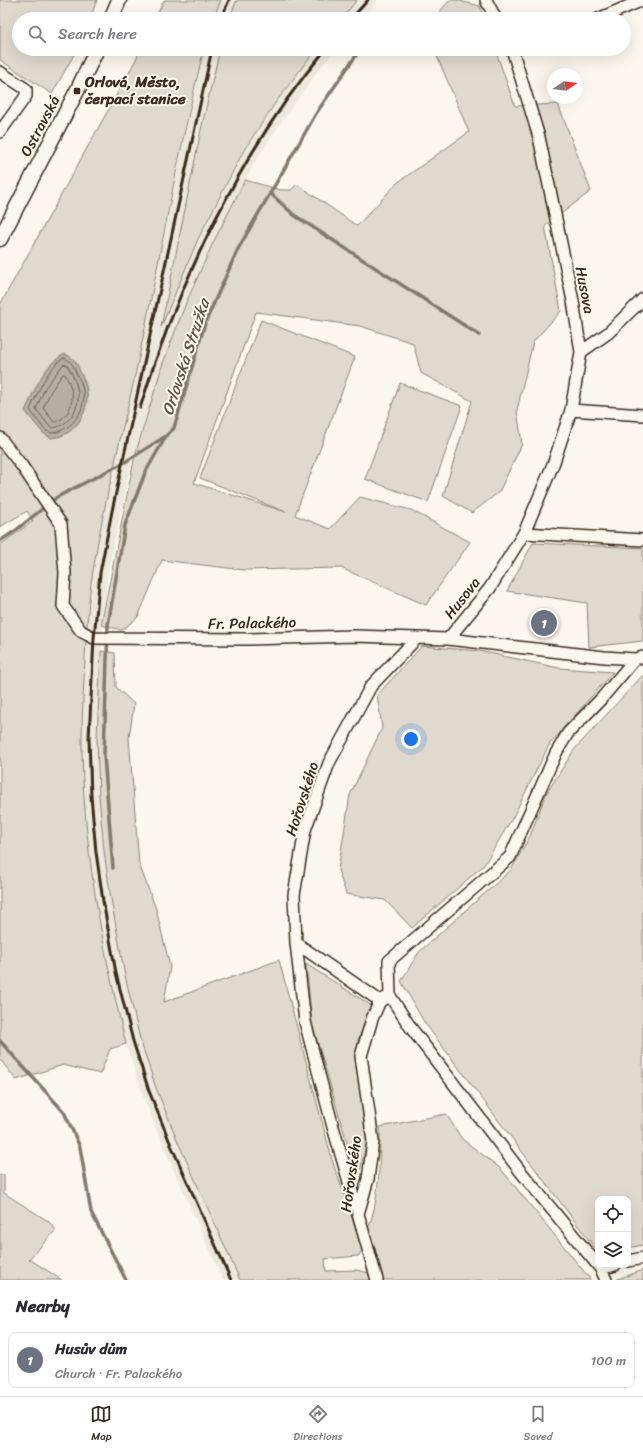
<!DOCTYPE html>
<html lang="en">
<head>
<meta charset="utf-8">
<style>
  body { margin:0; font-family:Sriracha,sans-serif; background:#f7f7f7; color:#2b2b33 }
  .controls { position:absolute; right:12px; bottom:12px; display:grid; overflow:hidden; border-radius:8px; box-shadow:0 4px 16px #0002 }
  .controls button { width:36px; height:36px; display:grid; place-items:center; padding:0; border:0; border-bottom:1px solid #e1e1e2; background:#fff; color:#2b2b33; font:20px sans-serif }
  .compass { position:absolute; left:547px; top:68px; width:36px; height:36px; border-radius:50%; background:#fff; box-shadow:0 4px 16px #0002; rotate:77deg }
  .you { position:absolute; left:411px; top:739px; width:14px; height:14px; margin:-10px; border:3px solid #fff; border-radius:50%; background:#1a73e8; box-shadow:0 0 0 6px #1a73e833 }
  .badge { display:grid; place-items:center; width:26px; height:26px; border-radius:50%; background:#3b2a1e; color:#fff; font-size:13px; font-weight:700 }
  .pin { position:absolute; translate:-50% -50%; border:2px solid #fff; box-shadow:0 1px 4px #0006 }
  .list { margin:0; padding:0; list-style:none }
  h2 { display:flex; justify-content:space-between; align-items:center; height:52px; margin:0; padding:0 16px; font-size:17px }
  h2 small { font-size:13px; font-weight:400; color:#7c7c81 }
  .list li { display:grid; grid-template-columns:26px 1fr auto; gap:12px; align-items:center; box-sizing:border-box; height:56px; margin:0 8px 8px; padding:0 8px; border:1px solid #e1e1e2; border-radius:8px }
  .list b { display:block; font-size:15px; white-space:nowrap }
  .list p { margin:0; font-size:13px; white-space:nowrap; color:#7c7c81 }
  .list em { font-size:13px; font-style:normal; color:#7c7c81 }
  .icon { flex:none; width:22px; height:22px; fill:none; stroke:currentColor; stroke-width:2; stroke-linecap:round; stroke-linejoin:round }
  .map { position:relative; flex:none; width:643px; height:1280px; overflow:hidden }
  .search { position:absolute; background:#fff; box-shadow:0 4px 16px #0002; left:12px; right:12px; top:12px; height:44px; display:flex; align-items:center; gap:10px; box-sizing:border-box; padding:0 14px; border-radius:22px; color:#7c7c81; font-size:15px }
  .sheet { height:116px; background:#fff }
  nav { display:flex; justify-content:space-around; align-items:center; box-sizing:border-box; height:56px; border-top:1px solid #e1e1e2; background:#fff; font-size:11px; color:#7c7c81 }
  nav a { display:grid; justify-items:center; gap:2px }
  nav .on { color:#3b2a1e }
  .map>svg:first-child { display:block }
  .built { fill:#ede8dd }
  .green { fill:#dfd9ce; stroke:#8d8276; fill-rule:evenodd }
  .water { fill:#b6aea2; stroke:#85796d }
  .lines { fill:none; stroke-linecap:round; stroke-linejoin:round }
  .shore { stroke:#6c5f53; stroke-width:1 }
  .stream { stroke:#85796d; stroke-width:3.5 }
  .minor-casing { stroke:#3b2a1e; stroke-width:14 }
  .major-casing { stroke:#3b2a1e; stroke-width:17 }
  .minor { stroke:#fbf7ec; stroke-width:11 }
  .major { stroke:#fbf7ec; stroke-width:14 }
  .rail { stroke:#3b2a1e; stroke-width:3 }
  .poi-dot { fill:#3b2a1e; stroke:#fbf7ec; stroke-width:1.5 }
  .labels { text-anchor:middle; stroke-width:4; stroke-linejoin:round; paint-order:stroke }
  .poi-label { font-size:15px; font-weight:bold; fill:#3b2a1e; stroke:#fbf7ec; text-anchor:start }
  .street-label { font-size:15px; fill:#3b2a1e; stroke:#fbf7ec }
  .water-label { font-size:16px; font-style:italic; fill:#605246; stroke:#fbf7ec }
</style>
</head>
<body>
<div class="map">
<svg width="643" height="1280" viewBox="0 0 643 1280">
  <rect width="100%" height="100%" fill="#fbf7ec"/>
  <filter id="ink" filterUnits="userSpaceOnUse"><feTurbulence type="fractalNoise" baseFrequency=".025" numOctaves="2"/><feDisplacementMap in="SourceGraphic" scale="8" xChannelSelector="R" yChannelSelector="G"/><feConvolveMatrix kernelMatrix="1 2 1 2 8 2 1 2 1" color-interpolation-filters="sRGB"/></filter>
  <g filter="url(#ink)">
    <path class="built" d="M221,0H237L229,19H213Z
      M357,0H378L361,19H341Z
      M204,49H220L202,125L161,324L198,239L245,150L276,102L316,49H336L321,67L289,111L257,158L212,245L186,303L163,363L131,464L107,575L102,639L97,738L99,796L104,851L111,899L124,971L178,1142L240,1280H223L164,1148L142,1093L126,1044L109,975L96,902L89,852L84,796L82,738L86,638L92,572L104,510L137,364L188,122Z"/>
    <path class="green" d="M0,0H97L90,19H19V49H77L52,94L0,60Z
      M164,0H221L213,19H155Z
      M237,0H357L341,19H229Z
      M450,0H456L480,6L484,19H433Z
      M141,49H204C178,152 160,258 138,362C123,431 104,500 93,571C88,599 87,628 85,657C84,684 82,711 82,738C82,841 101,943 126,1044L110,1049L100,1074L63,1065L16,1080L0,1059V545L33,521L27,511L0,527V305L132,67Z
      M220,49H316L276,102L244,150L198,239L161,327L202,125Z
      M434,49H495L515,106L558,104L591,191L545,226L561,311L533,342L517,410L522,444L499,492L472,513L443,496L472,401L421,373L413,343L360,326L256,312L194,483L286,512L200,478L261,320L355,357L295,515L330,529L360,497L411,510L470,542L426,605L341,568L244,570L162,560L138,617L122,630L101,625L135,455L163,363L186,303L212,245L245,180L281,190H291L297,184L357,226L397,183L469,132Z
      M400,383L462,406L428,502L365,479Z
      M533,543L643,548V641L589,647L587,603L507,591Z
      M422,646L480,651L559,668L613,672L549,745L513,817L484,865L412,928L385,900L346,894L338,870L350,795L382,728L377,695Z
      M101,651L115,653L116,687L134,704L129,738L139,864L156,909L170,967L164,1002L279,960L333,1163L349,1208L360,1244C380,1215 380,1162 380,1127L446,1114L462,1139L500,1168L591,1280H240L178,1142L156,1088L140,1039L124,971L111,899L104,851L99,796L97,738ZM373,1242L383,1276L356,1270L326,1271L325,1259L358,1256Z
      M643,675V1245L628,1248V1199H598V1252L424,1022L401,981L419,952L511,870L530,836L546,794L574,750Z
      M306,964L372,1006L358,1040L356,1061L367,1142L360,1170H355L312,1023Z
      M0,1175H4V1193L48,1221L56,1230L29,1259L62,1280H0Z
      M643,1270V1280H615Z"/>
    <path class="water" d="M65,354C76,359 77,363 81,374C83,378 85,382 86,386C91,403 81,428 63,435C60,437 55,437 51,438L43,433L25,411C34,392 44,363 65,354Z"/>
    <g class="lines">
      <path class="shore" d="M64,358C72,361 74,367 77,375C79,378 81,382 82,386C89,408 73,430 52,433L45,430L30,410C36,396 49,365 64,358Z
        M64,364L67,365C71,371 75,380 77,387C82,405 71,425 53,428L49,426L36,409L45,388Z
        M65,374C67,379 70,384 71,389C75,401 68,420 54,422L43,408L51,391L62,375Z"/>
      <path class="stream" d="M270,193L294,215L479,335
        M0,541L15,531L57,497L125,462L166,436L174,428L205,323L238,249L317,112L359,51
        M113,868L104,756L108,625L125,525L145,473L165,438
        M0,1041L64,1112L80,1147L91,1212L126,1280"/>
      <g class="minor-casing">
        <path id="minor" d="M486,0L496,19
          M598,19L643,0
          M0,72L26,89V96L0,132
          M581,352L608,333L643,299
          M571,410L643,415
          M0,438L22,466L61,524L65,573L63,606L81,631L94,638L248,639L354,636L417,638L448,639L604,657L635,659L643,657
          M524,533L643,540
          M448,639L490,588L524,533L554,462L571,410L581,352L573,301L539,137L512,49
          M296,943L305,1022L333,1127L358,1213
          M390,996L380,1001L296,943L294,895L305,830L329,763L371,686L417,638
          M628,1261L643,1258
          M615,1265L601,1269L521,1172L411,1028L390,996L389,961L510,857L556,753L568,733L601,699L635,659
          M601,1269L606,1280
          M377,1280L358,1214L368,1179L373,1141L361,1056L372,1019L380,1001"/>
      </g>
      <g class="major-casing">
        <path id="major" d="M111,19L119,0
          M0,239L77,91L97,49"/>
      </g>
      <use href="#minor" class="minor"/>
      <use href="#major" class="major"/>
      <path class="rail" d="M221,19L229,0
        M351,19L368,0
        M212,49L112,511L100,573L94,638L89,738L91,796L96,852L103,901L116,973L133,1041L149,1091L171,1145L231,1280
        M140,408C178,284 241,149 326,49"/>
    </g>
  </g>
  <rect class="poi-dot" x="73" y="87" width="8" height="8" rx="2"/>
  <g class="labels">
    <g class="poi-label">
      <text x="85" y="87">Orlová, Město,<tspan x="85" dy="17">čerpací stanice</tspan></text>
    </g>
    <g class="street-label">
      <text transform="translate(40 126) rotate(-62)" y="5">Ostravská</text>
      <text transform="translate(585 290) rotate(79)" y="5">Husova</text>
      <text transform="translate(462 598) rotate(-52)" y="5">Husova</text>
      <text transform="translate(252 623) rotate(-1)" y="5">Fr. Palackého</text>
      <text transform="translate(302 799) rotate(-72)" y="5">Hořovského</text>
      <text transform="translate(351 1174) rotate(-82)" y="5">Hořovského</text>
    </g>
    <g class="water-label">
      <text transform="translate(185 357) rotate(-72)" y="6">Orlovská Stružka</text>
    </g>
  </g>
</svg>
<div class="controls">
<button><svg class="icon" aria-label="locate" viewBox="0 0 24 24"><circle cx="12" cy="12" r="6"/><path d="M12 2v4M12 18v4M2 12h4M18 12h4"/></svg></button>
<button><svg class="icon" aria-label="layers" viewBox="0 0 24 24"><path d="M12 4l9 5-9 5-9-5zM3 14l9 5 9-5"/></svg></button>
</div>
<svg class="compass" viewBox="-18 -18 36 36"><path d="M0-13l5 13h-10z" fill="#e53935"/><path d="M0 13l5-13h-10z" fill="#7c7c81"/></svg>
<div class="you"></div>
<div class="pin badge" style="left:544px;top:623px;background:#6b7280">1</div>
<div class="search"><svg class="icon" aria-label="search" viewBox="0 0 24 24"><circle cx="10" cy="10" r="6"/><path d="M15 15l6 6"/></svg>Search here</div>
</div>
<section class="sheet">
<h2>Nearby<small></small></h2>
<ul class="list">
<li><span class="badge" style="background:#6b7280">1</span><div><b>Husův dům</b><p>Church · Fr. Palackého</p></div><em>100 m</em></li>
</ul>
</section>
<nav>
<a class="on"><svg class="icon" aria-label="map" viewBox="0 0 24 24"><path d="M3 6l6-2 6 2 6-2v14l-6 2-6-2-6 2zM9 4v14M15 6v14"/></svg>Map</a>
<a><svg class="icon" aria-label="directions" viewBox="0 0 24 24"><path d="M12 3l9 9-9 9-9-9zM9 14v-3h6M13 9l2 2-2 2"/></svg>Directions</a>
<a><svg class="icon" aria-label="saved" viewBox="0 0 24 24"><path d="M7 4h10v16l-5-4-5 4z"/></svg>Saved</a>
</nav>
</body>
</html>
